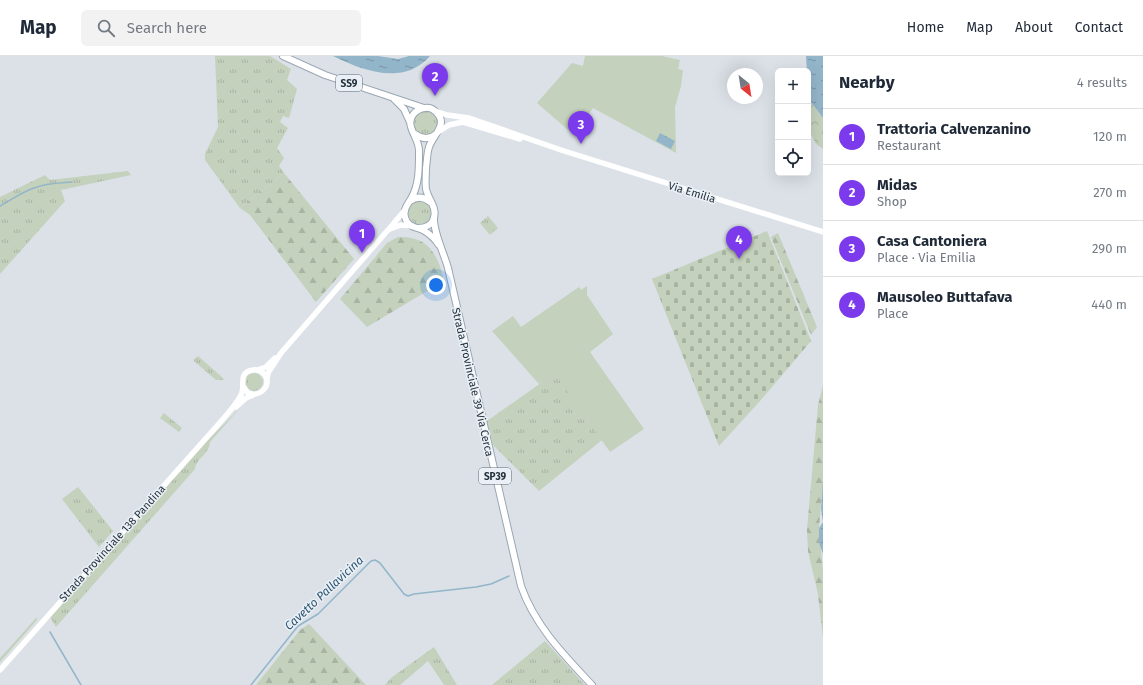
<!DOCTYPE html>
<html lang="en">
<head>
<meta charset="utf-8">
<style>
  body { margin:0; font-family:"Fira Sans",sans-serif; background:#f2f2f3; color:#1f2937 }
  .controls { position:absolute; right:12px; top:12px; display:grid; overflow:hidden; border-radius:6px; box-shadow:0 4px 16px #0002 }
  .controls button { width:36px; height:36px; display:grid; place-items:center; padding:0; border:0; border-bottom:1px solid #e0e1e3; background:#fff; color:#1f2937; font:20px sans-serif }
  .compass { position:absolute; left:727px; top:12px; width:36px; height:36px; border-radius:50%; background:#fff; box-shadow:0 4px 16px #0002; rotate:150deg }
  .you { position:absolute; left:436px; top:229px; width:14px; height:14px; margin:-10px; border:3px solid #fff; border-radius:50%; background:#1a73e8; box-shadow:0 0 0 6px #1a73e833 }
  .badge { display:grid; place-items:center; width:26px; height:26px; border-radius:50%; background:#7c3aed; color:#fff; font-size:13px; font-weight:700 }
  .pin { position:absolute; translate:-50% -33px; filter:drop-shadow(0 1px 2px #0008) }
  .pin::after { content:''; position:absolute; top:21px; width:14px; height:12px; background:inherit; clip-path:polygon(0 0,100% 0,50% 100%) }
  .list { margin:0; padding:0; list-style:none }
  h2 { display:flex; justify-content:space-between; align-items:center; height:52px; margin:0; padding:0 16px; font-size:17px }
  h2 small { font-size:13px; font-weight:400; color:#747a83 }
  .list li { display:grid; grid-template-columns:26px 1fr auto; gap:12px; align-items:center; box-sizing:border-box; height:56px; padding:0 16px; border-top:1px solid #e0e1e3 }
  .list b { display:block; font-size:15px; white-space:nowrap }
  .list p { margin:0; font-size:13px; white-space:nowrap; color:#747a83 }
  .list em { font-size:13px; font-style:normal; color:#747a83 }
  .icon { flex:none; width:22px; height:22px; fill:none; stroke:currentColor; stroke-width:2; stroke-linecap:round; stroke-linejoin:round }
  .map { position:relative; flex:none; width:823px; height:629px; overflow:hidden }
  header { display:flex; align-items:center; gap:24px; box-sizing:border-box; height:56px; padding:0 20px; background:#fff; border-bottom:1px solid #e0e1e3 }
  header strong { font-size:19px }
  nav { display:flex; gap:22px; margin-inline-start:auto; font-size:14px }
  .search { width:280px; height:36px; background:#f2f2f3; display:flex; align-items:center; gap:10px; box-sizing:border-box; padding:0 14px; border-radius:6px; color:#747a83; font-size:15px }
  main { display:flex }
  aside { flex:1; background:#fff }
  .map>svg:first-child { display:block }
  .grass { fill:url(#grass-tufts) }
  .forest { fill:url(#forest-firs) }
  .cemetery { fill:url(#cemetery-stones) }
  .park { fill:url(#park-crowns) }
  .pitch { fill:#c4d1bc }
  .water { fill:url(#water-ripples) }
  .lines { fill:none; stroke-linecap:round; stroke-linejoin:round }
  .stream { stroke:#93b5ca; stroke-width:1.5 }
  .primary-casing { stroke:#9aa7b3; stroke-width:8 }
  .secondary { stroke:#fff; stroke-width:5.5 }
  .primary { stroke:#fff; stroke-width:6 }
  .labels { text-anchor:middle; stroke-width:3; stroke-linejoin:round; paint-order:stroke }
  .shield { fill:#eaf0f5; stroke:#5f6a74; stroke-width:1 }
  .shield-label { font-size:10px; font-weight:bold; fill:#24313d }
  .street-label { font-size:11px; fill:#24313d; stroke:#eaf0f5 }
  .water-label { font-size:12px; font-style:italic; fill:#2d5673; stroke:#eaf0f5 }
</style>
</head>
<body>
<header>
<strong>Map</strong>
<div class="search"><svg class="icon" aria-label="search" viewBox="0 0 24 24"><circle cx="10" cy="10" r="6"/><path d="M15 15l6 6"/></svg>Search here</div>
<nav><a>Home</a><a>Map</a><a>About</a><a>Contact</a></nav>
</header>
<main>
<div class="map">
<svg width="823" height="629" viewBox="0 0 823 629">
  <defs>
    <pattern id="grass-tufts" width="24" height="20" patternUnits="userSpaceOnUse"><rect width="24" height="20" fill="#c4d1bc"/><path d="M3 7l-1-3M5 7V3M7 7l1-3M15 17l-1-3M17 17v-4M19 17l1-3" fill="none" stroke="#a8b4a2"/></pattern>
    <pattern id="forest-firs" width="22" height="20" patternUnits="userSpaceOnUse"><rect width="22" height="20" fill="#c4d1bc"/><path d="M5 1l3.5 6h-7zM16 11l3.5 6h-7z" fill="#a8b4a2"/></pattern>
    <pattern id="cemetery-stones" width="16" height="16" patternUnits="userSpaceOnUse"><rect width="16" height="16" fill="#c4d1bc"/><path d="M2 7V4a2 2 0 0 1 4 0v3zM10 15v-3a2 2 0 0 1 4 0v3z" fill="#a8b4a2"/></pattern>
    <pattern id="park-crowns" width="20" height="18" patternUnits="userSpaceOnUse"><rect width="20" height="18" fill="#c4d1bc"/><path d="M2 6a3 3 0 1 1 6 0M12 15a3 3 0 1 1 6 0" fill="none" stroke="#a8b4a2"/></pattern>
    <pattern id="water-ripples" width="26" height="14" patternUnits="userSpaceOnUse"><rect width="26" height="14" fill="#93b5ca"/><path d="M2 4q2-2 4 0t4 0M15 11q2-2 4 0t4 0" fill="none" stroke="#7894a5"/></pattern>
  </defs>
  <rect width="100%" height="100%" fill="#dbe1e7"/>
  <path class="grass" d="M215,0H270L291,13L287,24L297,33L289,62L283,60L280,66L288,72L277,92L284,102L279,110L284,117L240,152L205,104V98L218,71Z
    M414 67a12 12 0 1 1 24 0a12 12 0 1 1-24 0Z
    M128,115L131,119L61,134L65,145L0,218V141L45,119L50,124Z
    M408 156a12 12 0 1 1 24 0a12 12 0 1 1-24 0Z
    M488,160L498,172L490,179L480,167Z
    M198,300L223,322L224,324H216L194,305V303Z
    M555,317L602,384L539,435L493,389L487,365Z
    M245 326a9 9 0 1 1 18 0a9 9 0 1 1-18 0Z
    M241,351L210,386C209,399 197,401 195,413L56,571L50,561L207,385Z
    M164,357L182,372L179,376L160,362Z
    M78,431L113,475L99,491L62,443Z
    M37,561V564L0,606V602Z
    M545,585L585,629H492Z
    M434,591L457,629H444L428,605L400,629H385L391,622Z"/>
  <path class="forest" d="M284,117L354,203L316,246L250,159L240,152Z
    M778,177L817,271L811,279L771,181Z
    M398,181C433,179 440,206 446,233L439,228L367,271L340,243L387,187Z
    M823,329V424L819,472L823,515V583L818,538L808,495L807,474L818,349Z
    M309,568L366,629H256L300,574Z"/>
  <path class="cemetery" d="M767,175L811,285L760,345L719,390L652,223Z"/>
  <path class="park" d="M808,35L811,46L823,62V93L816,88L808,73Z"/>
  <path class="pitch" d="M585,0H662L680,4L678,13L683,14L681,30L675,51L676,97L593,52L574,79L537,47L572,7L583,10Z
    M587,230V239L613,278L590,296L644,373L610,396L555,318L539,328L492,275L513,260L521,271L579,231L581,234Z"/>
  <path class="water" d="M333,0H378L398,3L409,0H430C404,30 363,15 333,0Z
    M806,0H823V62L811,46L808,35Z
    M660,77L675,85L671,93L656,85Z
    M823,422V498L819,487V472L823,466L821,453Z"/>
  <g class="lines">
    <path class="stream" d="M0,150C11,144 22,136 34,132C46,127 60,127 72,126
      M50,576L81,629
      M251,629L298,570L318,558L371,505L375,504L380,507L404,538L408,540L414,538L476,531L491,528L509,520"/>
    <g class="primary-casing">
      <path id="primary" d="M283,0L325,19L424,52
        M394,43L404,53L410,66
        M415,78C422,83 429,84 436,78
        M410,145C417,140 424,141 430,146
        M434,161C433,176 444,197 448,212L521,530C535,570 564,599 592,629
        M418,172C425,172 432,169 434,162C437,151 428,143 426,133C425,126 426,119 426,112C427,105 427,97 429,91C433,79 449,68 436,56C433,53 429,51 425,52C415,53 408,62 411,71C414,81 420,87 419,97C419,112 419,128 412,141C408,148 403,153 405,161C407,171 416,171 423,174C430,178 435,183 439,189"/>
    </g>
    <path class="secondary" d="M435,55L447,59L469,62L561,94L823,176
      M438,76L449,69L463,66L520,83
      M390,173L401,169L412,170
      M257,314L266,311L275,302
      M267,323L268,317L281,297L388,174L405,154
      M236,351L246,342L253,339
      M0,614L224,362C230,355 237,347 241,339C246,331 237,316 253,314C257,313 261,315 264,318C273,329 260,342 248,337L243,330"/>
    <use href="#primary" class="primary"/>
  </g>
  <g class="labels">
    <g class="shield">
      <rect x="336" y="19" width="26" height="16" rx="3"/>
      <rect x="479" y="412" width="32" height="16" rx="3"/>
    </g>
    <g class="shield-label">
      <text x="349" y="31">SS9</text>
      <text x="495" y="424">SP39</text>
    </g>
    <g class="street-label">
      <text transform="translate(692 136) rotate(17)" y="4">Via Emilia</text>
      <text transform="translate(473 326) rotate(77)" y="4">Strada Provinciale 39 Via Cerca</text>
      <text transform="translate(112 487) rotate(-48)" y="4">Strada Provinciale 138 Pandina</text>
    </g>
    <g class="water-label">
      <text transform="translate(324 537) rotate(-43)" y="4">Cavetto Pallavicina</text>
    </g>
  </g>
</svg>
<div class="controls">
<button>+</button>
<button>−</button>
<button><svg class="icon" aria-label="locate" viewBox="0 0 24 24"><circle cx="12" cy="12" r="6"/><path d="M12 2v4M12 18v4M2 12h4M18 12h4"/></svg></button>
</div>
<svg class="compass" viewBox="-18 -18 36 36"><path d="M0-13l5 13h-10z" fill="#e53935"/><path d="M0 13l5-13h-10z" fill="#747a83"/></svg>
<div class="you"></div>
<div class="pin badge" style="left:362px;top:197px">1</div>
<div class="pin badge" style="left:435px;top:40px">2</div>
<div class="pin badge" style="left:581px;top:88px">3</div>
<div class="pin badge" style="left:739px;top:203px">4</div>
</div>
<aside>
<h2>Nearby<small>4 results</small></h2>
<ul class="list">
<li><span class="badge">1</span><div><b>Trattoria Calvenzanino</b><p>Restaurant</p></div><em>120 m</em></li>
<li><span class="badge">2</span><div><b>Midas</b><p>Shop</p></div><em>270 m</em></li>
<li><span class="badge">3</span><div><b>Casa Cantoniera</b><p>Place · Via Emilia</p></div><em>290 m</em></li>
<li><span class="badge">4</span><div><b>Mausoleo Buttafava</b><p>Place</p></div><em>440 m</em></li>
</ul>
</aside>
</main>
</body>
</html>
